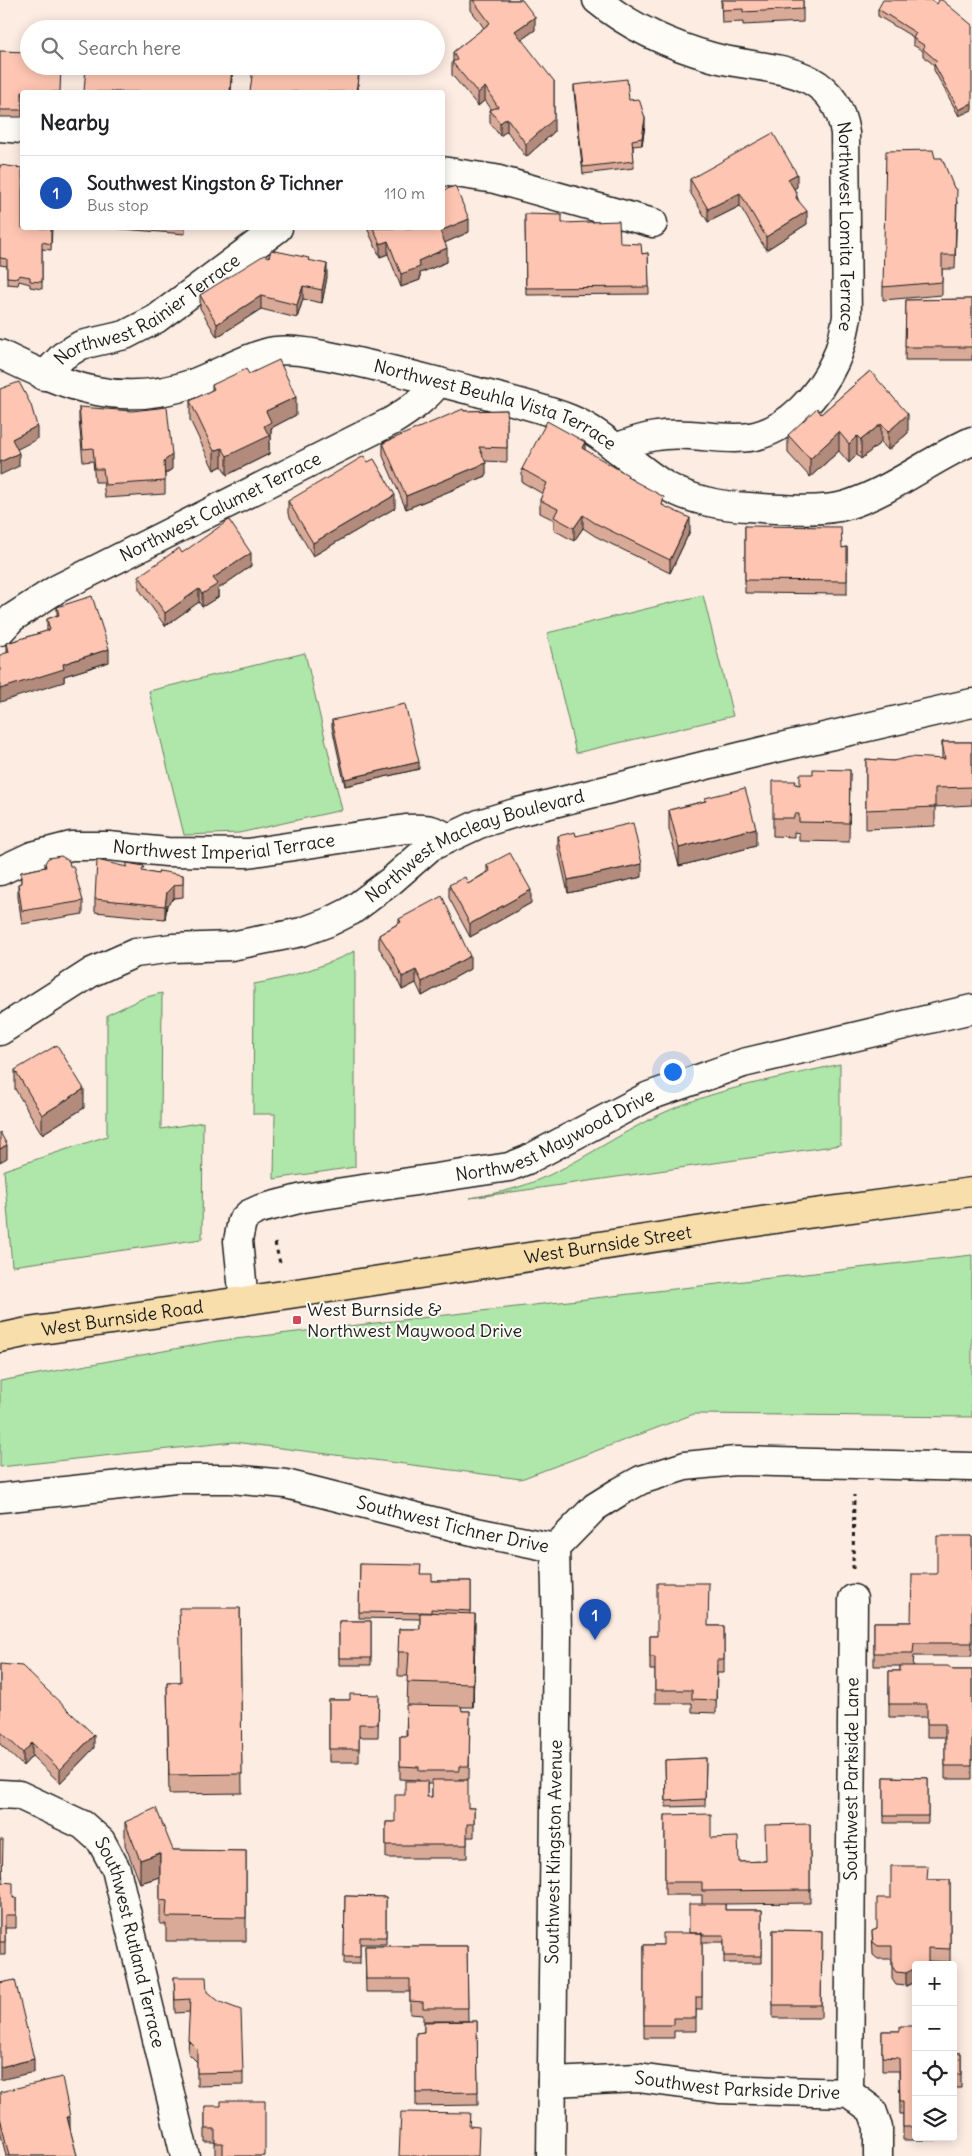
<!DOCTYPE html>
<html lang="en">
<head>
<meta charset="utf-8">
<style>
  body { margin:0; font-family:Delius,sans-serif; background:#f6f6f6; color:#202124 }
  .controls { position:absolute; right:15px; bottom:15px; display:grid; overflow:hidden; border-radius:5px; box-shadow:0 2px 12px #0003 }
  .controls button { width:45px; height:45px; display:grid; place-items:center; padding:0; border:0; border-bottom:1px solid #e0e0e0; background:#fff; color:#202124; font:25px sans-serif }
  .you { position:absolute; left:672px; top:1071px; width:18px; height:18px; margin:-12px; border:4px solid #fff; border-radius:50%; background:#1a73e8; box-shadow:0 0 0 8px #1a73e833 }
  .badge { display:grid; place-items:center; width:32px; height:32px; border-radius:50%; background:#d93025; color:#fff; font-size:16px; font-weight:700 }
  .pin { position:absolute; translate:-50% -41px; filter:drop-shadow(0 1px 2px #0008) }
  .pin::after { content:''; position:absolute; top:26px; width:18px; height:15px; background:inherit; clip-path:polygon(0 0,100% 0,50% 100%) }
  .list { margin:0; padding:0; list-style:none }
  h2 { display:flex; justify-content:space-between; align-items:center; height:65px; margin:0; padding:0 20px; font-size:21px }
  h2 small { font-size:16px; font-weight:400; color:#757577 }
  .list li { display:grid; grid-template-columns:32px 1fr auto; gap:15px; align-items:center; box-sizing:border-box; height:75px; padding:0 20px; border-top:1px solid #e0e0e0 }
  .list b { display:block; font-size:19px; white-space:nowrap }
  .list p { margin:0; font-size:16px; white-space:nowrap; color:#757577 }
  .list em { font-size:16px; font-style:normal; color:#757577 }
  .icon { flex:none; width:28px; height:28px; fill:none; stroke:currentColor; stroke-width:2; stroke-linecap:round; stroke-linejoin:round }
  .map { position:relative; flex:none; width:972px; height:2156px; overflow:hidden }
  .search { position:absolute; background:#fff; box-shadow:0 2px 12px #0003; left:20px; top:20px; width:425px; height:55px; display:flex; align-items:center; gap:12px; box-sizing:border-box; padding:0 18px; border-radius:28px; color:#757577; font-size:19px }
  .panel { position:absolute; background:#fff; box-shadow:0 2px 12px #0003; left:20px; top:90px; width:425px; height:140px; border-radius:5px }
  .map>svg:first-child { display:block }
  .green { fill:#afe6a9; stroke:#668162 }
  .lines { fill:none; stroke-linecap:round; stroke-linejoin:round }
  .minor-casing { stroke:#1c1c1c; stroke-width:31 }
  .tertiary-casing { stroke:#1c1c1c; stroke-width:31 }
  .primary-casing { stroke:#1c1c1c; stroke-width:31 }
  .path { stroke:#1c1c1c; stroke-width:3; stroke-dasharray:4 4; stroke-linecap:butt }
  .minor { stroke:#fdfcf7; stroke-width:28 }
  .tertiary { stroke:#fdfcf7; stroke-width:28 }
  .primary { stroke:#f8deab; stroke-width:28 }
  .wall { fill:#daaa99; stroke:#1c1c1c; fill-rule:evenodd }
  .shaded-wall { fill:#b28b7d; stroke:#1c1c1c }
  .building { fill:#fec6b2; stroke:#1c1c1c }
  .poi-dot { fill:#d1495b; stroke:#fdfcf7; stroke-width:2 }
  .labels { text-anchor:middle; stroke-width:4; stroke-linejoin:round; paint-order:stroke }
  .street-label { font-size:18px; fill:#1c1c1c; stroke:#fdfcf7 }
  .poi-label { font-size:18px; fill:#1c1c1c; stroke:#fdfcf7; text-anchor:start }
</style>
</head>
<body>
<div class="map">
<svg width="972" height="2156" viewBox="0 0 972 2156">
  <rect width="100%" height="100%" fill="#fdece2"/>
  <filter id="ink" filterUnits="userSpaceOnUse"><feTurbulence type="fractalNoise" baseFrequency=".02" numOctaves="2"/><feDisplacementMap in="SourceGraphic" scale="10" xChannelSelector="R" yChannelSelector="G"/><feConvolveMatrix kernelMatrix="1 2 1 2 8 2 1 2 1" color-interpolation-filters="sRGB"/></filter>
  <g filter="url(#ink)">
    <path class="green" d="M703,595L733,716L576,753L547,633Z
      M305,653L342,810L239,833L184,835L149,691Z
      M355,951V1167L274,1179L275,1114H253L254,984C289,978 322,967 355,951Z
      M162,993L161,1129L203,1122L202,1239L12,1266L4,1170L107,1136V1015L143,998Z
      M840,1064V1145L470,1198C492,1194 513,1190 533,1182C577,1165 617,1134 661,1114C717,1088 780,1078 840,1064Z
      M972,1255V1417L694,1414L521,1479L234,1442L0,1467V1381L218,1341Z"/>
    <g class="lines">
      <g class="minor-casing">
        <g id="minor">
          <path id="s1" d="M597,0C631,28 669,45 712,57C765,72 834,61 845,133L847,317C844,332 842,347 835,361C820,394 788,431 750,437C730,440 710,436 690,435C661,433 643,437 616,448"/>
          <path d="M0,127L22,129"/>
          <path d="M442,171L495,179L653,223"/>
          <path id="s2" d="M0,354C66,387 121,409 194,383C218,374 241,360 266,353C281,348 302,351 318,354C369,363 419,377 470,390C503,399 537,406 570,419C607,434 633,467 668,487C691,500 722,506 748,507C775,509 822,513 847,505C892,491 929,460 972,441"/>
          <path id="s3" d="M44,376L63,356L81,345L125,335L156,319L278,228"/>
          <path id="s4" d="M0,631L12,618L57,589L392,421C411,409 425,399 439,382"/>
          <path id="s5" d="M0,871L32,856L71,846H108L167,852L248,853L406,829C422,828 434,828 447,838"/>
          <path id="s6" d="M0,1031L92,972L135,953L173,948L231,946L302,932L329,922L351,911L391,881L430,847L479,824L518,812L759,752L972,703"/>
          <path id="s7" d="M244,1301L238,1241L242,1221L249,1214L260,1209L303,1198L509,1167L527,1160L649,1096L743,1063L972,1009"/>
          <path d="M555,1548L595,1507L619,1492L641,1480L685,1466L736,1461L972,1467"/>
          <path id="s8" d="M0,1794L19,1795L83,1825L101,1841L116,1869L185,2156"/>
          <path id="s9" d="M552,2082L638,2078L719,2089L849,2093L872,2110L878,2127V2156"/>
          <path id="s10" d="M849,2093L853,1599"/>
        </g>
      </g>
      <g class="tertiary-casing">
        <g id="tertiary">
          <path id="s11" d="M0,1498L176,1479H231L286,1484L476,1532L555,1548L557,1632L551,2156"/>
        </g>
      </g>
      <g class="primary-casing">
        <g id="primary">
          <path id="s12" d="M0,1338L28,1332L290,1294L807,1214L972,1192"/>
        </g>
      </g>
      <path class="path" d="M275,1243L280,1263
        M853,1569L854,1495"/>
      <use href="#minor" class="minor"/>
      <use href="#tertiary" class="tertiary"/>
      <use href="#primary" class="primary"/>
    </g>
    <path class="wall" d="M471,0H522L535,30L522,39L554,132L526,157L507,131L500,136L490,123V110H492L485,100L478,106L452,75V62L453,61V52L484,28L471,10Z
      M721,0H803V22L743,25V22L722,23Z
      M937,4L972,25L959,116L934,70V65L923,56V51L913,45V37L878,16V9Z
      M0,51L22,92V117H0Z
      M574,85L629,100L645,125L642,145L633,146L634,168L583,174L574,92Z
      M935,158L957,202L955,269H942V295L883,300V287Z
      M0,165L52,228L51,250L42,249V289L30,287V284L19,281L18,285L7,284V266L0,265Z
      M690,179L797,187L794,188L807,224L766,250L740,206L708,222L690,192Z
      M525,214L562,223L620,243L642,254L648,253L649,294L526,295Z
      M110,228H185V234Z
      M367,228H442L469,232L444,243L447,262L420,273V280L401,287L388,254L380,257Z
      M269,257L309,260L327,277L322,303L303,299L297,318L261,309L217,337L200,308V295Z
      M972,299V360H905L906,300Z
      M870,371L908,433L888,450L881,442L861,459L857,455L849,463L839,451L810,477L788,453V435L821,414Z
      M249,374L296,415L271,428V440L269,442V454L227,475L222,466L214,470L190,420V401L212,390V385Z
      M79,407L172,469L165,474V494L105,498L103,482H95L93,461L83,462L79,420Z
      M507,410V462L485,461L486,476L406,509L383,456V443L464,411Z
      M585,450L628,478L664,506L690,531L670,573L595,536L583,528L574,541L554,530V520L540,513V500L543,494L522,482V469Z
      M288,501L395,508L313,556L288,514Z
      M745,526L842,548L847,547V594L745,593Z
      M182,553L251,566L218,589V597L202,607L199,602L165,626L139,589V576Z
      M57,607L109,662L64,676V682L7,653V643L47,631V619L57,615Z
      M332,720L419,769L345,786L332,727Z
      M942,742H972V805L935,807V826L866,829V759L893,761L942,759Z
      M850,770L849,842L799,841V833L794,832V837L773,836V818L796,784L800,785L813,774Z
      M705,798L756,846L679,866L669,829V810L705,801Z
      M558,836H576L642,877L568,893L558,849Z
      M45,863L70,866L83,901V914L22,924L18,897V884L21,883V872L45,867Z
      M487,865L531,903L470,937L449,898V885L468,884L487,872Z
      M144,872L158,874L183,875V897L174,898L167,905L165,919L95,912V899Z
      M399,919L470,969L422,996L416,983L402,990L392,968L379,948V935L399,923Z
      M15,1070L84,1108L42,1134L15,1089Z
      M972,1536V1656H914L913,1666L953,1670H972V1779H945V1737H927V1717H889V1671H900V1666H874V1622H911L937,1574Z
      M360,1564L420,1574L432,1581H471V1614L475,1637L473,1707H461L462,1711H470L469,1779H459L468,1808H474V1837H467V1858H386V1822H395L405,1795L419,1781V1780L400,1779V1736H406L408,1676H398L399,1629H420V1619L359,1618ZM427,1784H432V1797H427Z
      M240,1608L242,1793L169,1794L167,1682H180Z
      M339,1621H371V1665H339Z
      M709,1626H724V1673H717L716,1713L692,1712V1703H655V1670H650V1636H657Z
      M0,1664L94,1748L60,1783L32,1756L23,1766L0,1744Z
      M379,1695L378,1737H359V1762H329V1700H350Z
      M706,1758L705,1806L666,1807L665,1760Z
      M884,1777L928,1778V1823H884Z
      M665,1815L711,1838L739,1862L765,1861L810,1824V1903L725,1904V1910H762V1963H724V1942H702V2010H696V2031H674V2038H644V1945H663L689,1933L702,1904V1895H665Z
      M125,1822L173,1850L246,1851V1941H166V1924H160V1877L140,1883L125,1845Z
      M0,1840L3,1882L13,1898H16V1928H5V1955H0Z
      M928,1880H950V1962L928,1961L916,1965V1979H914L912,1983L906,1986L896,1985L892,1979V1959H878L873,1955L872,1931L877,1929L891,1898Z
      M345,1896L386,1897V1944H360V1964H344Z
      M773,1930L822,1931L821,2018H773Z
      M365,1946H467L468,2021H423V2015L410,2014V1992H366Z
      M174,1977L207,1992L243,2072V2085L197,2086V2062L188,2053L190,2012L175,2013Z
      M477,2021L478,2105L416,2106V2033L424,2032V2022Z
      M916,2026V2137H947V2140H903V2114H900L899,2071H882V2031H900Z
      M953,2053H961V2088H953Z
      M0,2092L70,2129L77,2156H6L0,2130Z
      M205,2106L265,2156H215V2142H205Z"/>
    <path class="shaded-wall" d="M535,17V30L515,44V31Z
      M232,66H233L231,92H230Z
      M359,72L358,92H356Z
      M554,81V132L526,157V144Z
      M485,87V100L478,106V93Z
      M972,103V110L959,116V110Z
      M507,118V131L500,136V123Z
      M645,118V125L642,145V138Z
      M797,174V187L788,192V179Z
      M740,193V206L708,222V209Z
      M807,211V224L766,250V237Z
      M469,219V232L440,245V231Z
      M388,241V254L380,257V244Z
      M447,248V262L420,273V280L401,287V274L418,261Z
      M327,264V277L322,303V290Z
      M303,286V299L297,318V305Z
      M261,296V309L217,337V324Z
      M296,397V415L271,428V440L269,442V454L227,475V456L264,426L266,411Z
      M908,414V433L888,450V432Z
      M881,424V442L861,459V440Z
      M37,426V439L12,452V439Z
      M839,432V451L810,477V459Z
      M857,436V455L849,463V444Z
      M585,442V455L582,448Z
      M222,448V466L214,470V451Z
      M19,453V466L0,475V462Z
      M172,455V469L164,474V461Z
      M486,463V476L406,509V496Z
      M395,495V508L313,556V543Z
      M583,515V528L574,541V528Z
      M690,518V531L670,573V560Z
      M251,553V566L218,589V597L202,607V594L213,578Z
      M199,589V602L165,626V613Z
      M109,649V662L64,676V682L0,702V689L63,664Z
      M419,762V769L345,786V779Z
      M756,828V846L679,866V848Z
      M642,864V877L568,893V880Z
      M174,885V898L167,905L165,919V906L167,892Z
      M531,890V903L470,937V924Z
      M470,956V969L422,996V982Z
      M416,970V983L402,990V977Z
      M84,1089V1108L42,1134V1115Z
      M7,1145V1158L0,1162V1149Z
      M475,1614V1637L473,1707V1684Z
      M94,1735V1748L60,1783V1770Z
      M32,1743V1756L23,1766V1753Z
      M160,1853V1877L140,1883V1860Z
      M914,1966V1979L912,1983L906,1986V1973Z
      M34,2059V2072L0,2080V2067Z
      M67,2117H70V2130Z"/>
    <path class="building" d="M473,0H522L535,17L515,31L554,81V119L526,144L507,118L500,123L490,110L498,107L485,87L478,93L452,62L457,60L453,52L490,23Z
      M722,0H803V9L743,12V9L722,10Z
      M883,0H932L937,4L939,0H942L972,25V103L959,110L934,64L937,61L923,49L925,46L913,38L916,33L878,9Z
      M0,51L29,52V66H61L60,92H22V110H0Z
      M86,66H232L230,92H84Z
      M289,66L307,68L308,66H321L323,67V69L359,72L356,92H250L253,68L288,69Z
      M627,79L629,100L639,99L645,118L642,138L632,140L634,161L583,167L574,85Z
      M773,133L797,174L788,179L797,194L796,198L807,211L766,237L740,193L708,209L690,179Z
      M933,150L935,158H942L954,188L957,189L955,255H942V282L883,287L886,151Z
      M0,165L22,168V228H51V244L42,242V282L30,281V277L19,275L18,278L7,277V259L0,258Z
      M455,186L469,219L440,231L447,248L418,261L420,267L401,274L388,241L380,244L373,228H442V191Z
      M525,214L562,215V223L619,221L620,243L641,244L642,254L648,253L649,287L526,288Z
      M271,250L309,258L308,260L327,264L322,290L303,286L297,305L261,296L217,324L200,295L264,255L269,257Z
      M972,299V347H905L906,300Z
      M279,360L296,397L266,411L271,422L264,426L269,436L227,456L222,448L214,451L190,401L214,389L212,385L246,369L249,374Z
      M870,371L908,414L888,432L881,424L861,440L857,436L849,444L839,432L810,459L788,435L817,408L821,414Z
      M19,382L31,405L37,426L12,439L19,453L0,462V389Z
      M79,407L132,411L167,407L172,455L164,461L165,481L105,485L103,469H95L93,448L83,449Z
      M463,409L464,411L507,410V448L479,447L486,463L406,496L383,443Z
      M547,421L585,442L582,448L628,475L627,477L664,497L662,505L690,518L670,560L595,523L583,515L574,528L554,517L558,509L540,500L547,483L522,469Z
      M364,456L368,462L374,459L395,495L313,543L288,501Z
      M229,520L251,553L213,578L218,584L202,594L199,589L165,613L139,576L179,548L182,553Z
      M745,526L841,527L842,548L847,547V581L745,580Z
      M92,596L109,649L63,664L64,669L0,689V655L9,652L7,643L50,630L47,619L59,615L57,607Z
      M405,704L419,762L345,779L332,720Z
      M942,742H972V787L935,788V807L866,810V759L893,761L910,757L945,759Z
      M813,769L850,770L849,823L799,822V814H794V818H773V781H796L795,784L800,785V774H813Z
      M745,788L756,828L679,848L669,810L706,801L705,798Z
      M633,823L642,864L568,880L558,836L575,832L576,836Z
      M510,853L531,890L470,924L449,885L465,877L468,884L490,871L487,865Z
      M61,856L69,861L70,866H73L83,901L22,911L18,884L21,883V872L46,867L45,863L48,858Z
      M97,860L127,867V863L144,866L142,871L158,874L159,871L183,875V884L174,885L167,892L165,906L95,899Z
      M442,896L470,956L422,982L416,970L402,977L392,955L379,935L401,922L399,919Z
      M57,1045L84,1089L42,1115L15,1070Z
      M0,1132L7,1145L0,1149Z
      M937,1536H972V1643H914L913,1653H874V1622H911L912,1574H937Z
      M360,1564L421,1565L420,1574H432V1581H471V1611L431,1609V1613L359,1612Z
      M657,1583H709L708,1626H724V1660H717L716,1700L692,1699V1690H655V1657H650V1636H657Z
      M179,1608H240L242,1774L169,1775L167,1682H181Z
      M420,1612L475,1614L473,1684L407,1682L409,1652H398L399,1629H420Z
      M339,1621H371V1658H339Z
      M0,1664L22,1666L94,1735L60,1770L32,1743L23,1753L0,1731Z
      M900,1666H948L953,1670H972V1766H945V1724H927V1704H889V1671H900Z
      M350,1694L379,1695L378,1724H359V1749H329V1700H350Z
      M406,1705L461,1706L462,1711H470L469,1766H459V1771H419V1767L400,1766V1736H407Z
      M706,1758L705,1799L666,1801L665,1760Z
      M884,1777L928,1778V1816H884Z
      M432,1780H468V1808H474V1824H467V1845H386V1822H395V1795H405V1781H427V1797H432Z
      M156,1808L173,1850L246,1851V1918L166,1917L167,1901L160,1900V1853L140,1860L125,1822Z
      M711,1814V1838L738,1837L739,1862L766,1861L765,1825L810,1824V1890L702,1891V1882H665V1815Z
      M0,1840H3L2,1882L13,1883V1898H16V1915H5V1942H0Z
      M891,1866H928L927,1880H950V1949L928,1948V1965H916V1966H914L912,1970L906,1973L896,1972L892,1966V1946H878L873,1942L872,1931L877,1929V1898H891Z
      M345,1896L386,1897V1937H360V1957H344Z
      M689,1904H725V1910H762V1956H724V1935H702V1933H689Z
      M773,1930L822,1931L821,2005H773Z
      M663,1933H702V1997H696V2018H674V2025H644V1945H663Z
      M365,1946H467L468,2008H423V2002L410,2001V1979H366Z
      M174,1977H206L207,1992L220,2002L241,2010L243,2072L197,2073V2049L188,2040L190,1999L175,2000Z
      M15,1980L34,2059L0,2067V1983Z
      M477,2021L478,2092L416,2093V2033L424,2032V2022Z
      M900,2026H916V2127H903V2101H900L899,2058L882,2057V2031H900Z
      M953,2053H961V2074H953Z
      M62,2077L70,2117H67L77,2156H9L0,2117V2092Z
      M221,2101H265V2156H223V2143H215V2129H205V2106H221Z
      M401,2112L470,2113L469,2126L479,2127L478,2156H399Z"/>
  </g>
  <rect class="poi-dot" x="292" y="1315" width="10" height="10" rx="2.5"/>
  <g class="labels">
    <g class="street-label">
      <text dy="6" stroke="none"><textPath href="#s1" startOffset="390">Northwest Lomita Terrace</textPath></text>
      <text dy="6" stroke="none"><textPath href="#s3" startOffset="125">Northwest Rainier Terrace</textPath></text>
      <text dy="6" stroke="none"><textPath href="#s2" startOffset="518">Northwest Beuhla Vista Terrace</textPath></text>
      <text dy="6" stroke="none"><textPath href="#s4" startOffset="254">Northwest Calumet Terrace</textPath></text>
      <text dy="6" stroke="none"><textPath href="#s5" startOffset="229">Northwest Imperial Terrace</textPath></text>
      <text dy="6" stroke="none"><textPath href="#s6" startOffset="521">Northwest Macleay Boulevard</textPath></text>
      <text dy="6" stroke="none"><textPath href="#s7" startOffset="409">Northwest Maywood Drive</textPath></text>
      <text dy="6" stroke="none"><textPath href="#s12" startOffset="615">West Burnside Street</textPath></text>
      <text dy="6" stroke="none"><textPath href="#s12" startOffset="124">West Burnside Road</textPath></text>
      <text dy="6" stroke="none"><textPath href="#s11" startOffset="459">Southwest Tichner Drive</textPath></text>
      <text dy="6" stroke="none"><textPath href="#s10" startOffset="314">Southwest Parkside Lane</textPath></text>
      <text transform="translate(554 1852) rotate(-89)" y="6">Southwest Kingston Avenue</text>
      <text dy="6" stroke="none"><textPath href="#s8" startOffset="220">Southwest Rutland Terrace</textPath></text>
      <text dy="6" stroke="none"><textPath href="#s9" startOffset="186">Southwest Parkside Drive</textPath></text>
    </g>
    <g class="poi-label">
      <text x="307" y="1316">West Burnside &amp;<tspan x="307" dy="21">Northwest Maywood Drive</tspan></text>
    </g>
  </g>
</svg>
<div class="controls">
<button>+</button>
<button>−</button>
<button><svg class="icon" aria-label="locate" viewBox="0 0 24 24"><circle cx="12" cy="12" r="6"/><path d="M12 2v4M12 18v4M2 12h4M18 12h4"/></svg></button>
<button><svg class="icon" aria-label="layers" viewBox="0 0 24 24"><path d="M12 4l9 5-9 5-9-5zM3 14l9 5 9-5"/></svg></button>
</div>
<div class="you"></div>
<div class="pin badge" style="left:595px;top:1640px;background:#1a4fb4">1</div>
<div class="search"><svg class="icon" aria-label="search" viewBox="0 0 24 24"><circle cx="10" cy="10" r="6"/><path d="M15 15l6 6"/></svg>Search here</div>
<section class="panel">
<h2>Nearby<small></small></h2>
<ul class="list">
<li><span class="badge" style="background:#1a4fb4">1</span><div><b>Southwest Kingston &amp; Tichner</b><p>Bus stop</p></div><em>110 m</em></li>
</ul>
</section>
</div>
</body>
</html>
